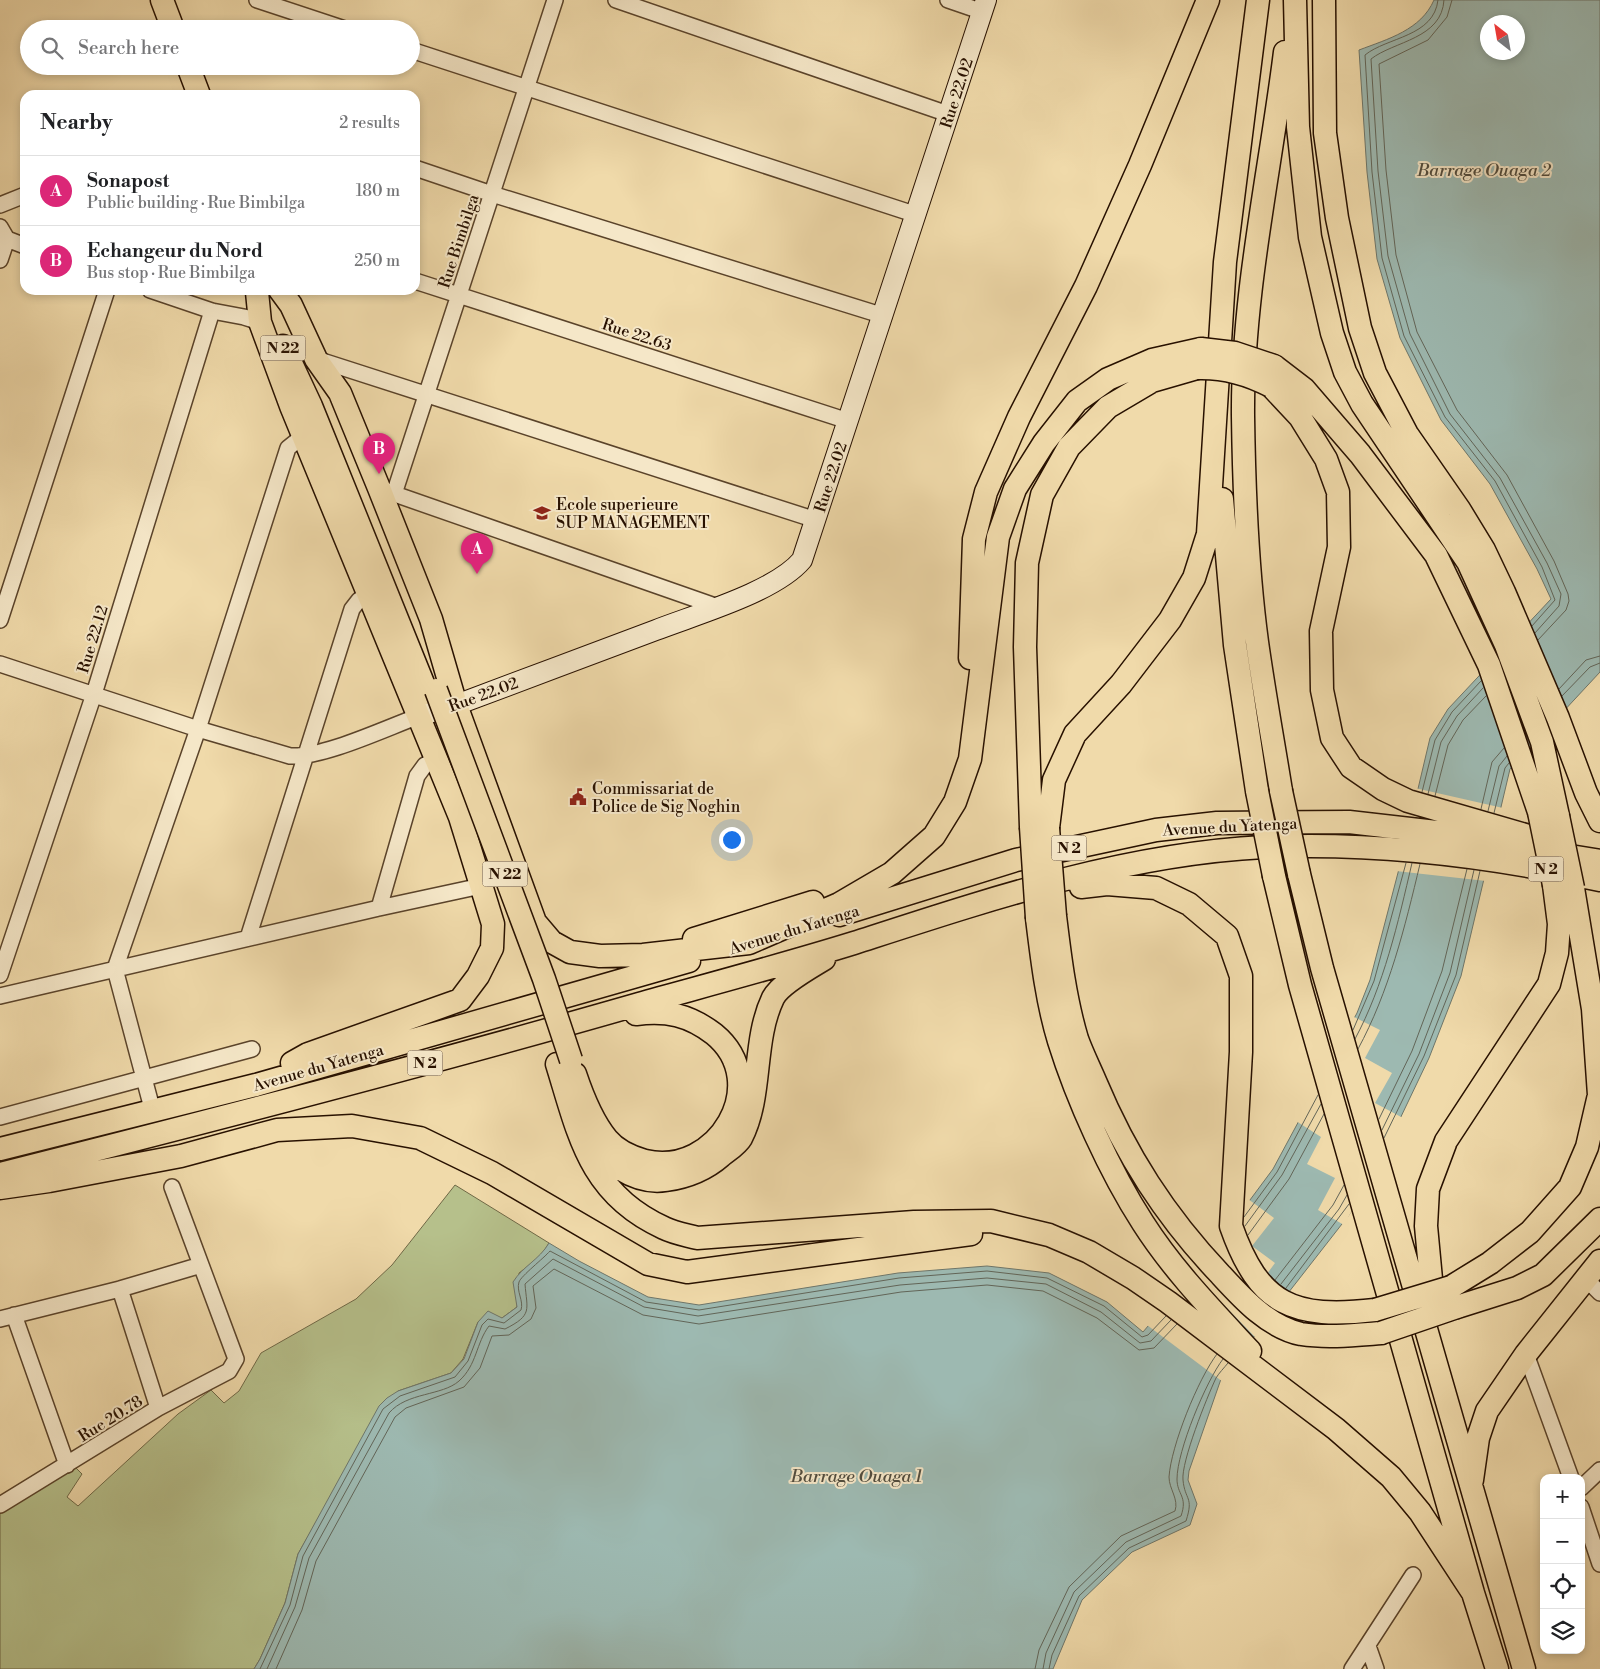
<!DOCTYPE html>
<html lang="en">
<head>
<meta charset="utf-8">
<style>
  body { margin:0; font-family:"Libre Bodoni",serif; background:#f6f6f6; color:#202124 }
  .controls { position:absolute; right:15px; bottom:15px; display:grid; overflow:hidden; border-radius:10px; box-shadow:0 2px 8px #0003 }
  .controls button { width:45px; height:45px; display:grid; place-items:center; padding:0; border:0; border-bottom:1px solid #e0e0e0; background:#fff; color:#202124; font:25px sans-serif }
  .compass { position:absolute; left:1480px; top:15px; width:45px; height:45px; border-radius:50%; background:#fff; box-shadow:0 2px 8px #0003; rotate:329deg }
  .you { position:absolute; left:731px; top:839px; width:18px; height:18px; margin:-12px; border:4px solid #fff; border-radius:50%; background:#1a73e8; box-shadow:0 0 0 8px #1a73e833 }
  .badge { display:grid; place-items:center; width:32px; height:32px; border-radius:50%; background:#db2777; color:#fff; font-size:16px; font-weight:700 }
  .pin { position:absolute; translate:-50% -41px; filter:drop-shadow(0 1px 2px #0008) }
  .pin::after { content:''; position:absolute; top:26px; width:18px; height:15px; background:inherit; clip-path:polygon(0 0,100% 0,50% 100%) }
  .list { margin:0; padding:0; list-style:none }
  h2 { display:flex; justify-content:space-between; align-items:center; height:65px; margin:0; padding:0 20px; font-size:21px }
  h2 small { font-size:16px; font-weight:400; color:#757577 }
  .list li { display:grid; grid-template-columns:32px 1fr auto; gap:15px; align-items:center; box-sizing:border-box; height:70px; padding:0 20px; border-top:1px solid #e0e0e0 }
  .list b { display:block; font-size:19px; white-space:nowrap }
  .list p { margin:0; font-size:16px; white-space:nowrap; color:#757577 }
  .list em { font-size:16px; font-style:normal; color:#757577 }
  .icon { flex:none; width:28px; height:28px; fill:none; stroke:currentColor; stroke-width:2; stroke-linecap:round; stroke-linejoin:round }
  .map { position:relative; flex:none; width:1600px; height:1669px; overflow:hidden }
  .search { position:absolute; background:#fff; box-shadow:0 2px 8px #0003; left:20px; top:20px; width:400px; height:55px; display:flex; align-items:center; gap:12px; box-sizing:border-box; padding:0 18px; border-radius:28px; color:#757577; font-size:19px }
  .panel { position:absolute; background:#fff; box-shadow:0 2px 8px #0003; left:20px; top:90px; width:400px; height:205px; border-radius:15px }
  .map>svg:first-child { display:block }
  .green { fill:#b6c08b; stroke:#6f6846 }
  .water { fill:#9db9b1; stroke:#6e766a; fill-rule:evenodd }
  .pier { fill:#f0daaa }
  .lines { fill:none; stroke-linecap:round; stroke-linejoin:round }
  .shore { stroke:#626558; stroke-width:1 }
  .street-casing { stroke:#5a432a; stroke-width:18 }
  .secondary-casing { stroke:#281100; stroke-width:22 }
  .primary-casing { stroke:#281100; stroke-width:25 }
  .street { stroke:#f5e7c8; stroke-width:15 }
  .secondary { stroke:#f5e7c8; stroke-width:20 }
  .primary { stroke:#f0daaa; stroke-width:22 }
  .primary-bridge-casing { stroke:#281100; stroke-width:25; stroke-linecap:butt }
  .primary-bridge { stroke:#f0daaa; stroke-width:22 }
  .labels { text-anchor:middle; stroke-width:4; stroke-linejoin:round; paint-order:stroke }
  .shield { fill:#f5e7c8; stroke:#66513c; stroke-width:1 }
  .shield-label { font-size:15px; font-weight:bold; fill:#281100 }
  .street-label { font-size:16px; fill:#281100; stroke:#f5e7c8 }
  .poi-label { font-size:16px; fill:#281100; stroke:#f5e7c8; text-anchor:start }
  .water-label { font-size:18px; font-style:italic; fill:#514c3e; stroke:#f5e7c8 }
</style>
</head>
<body>
<div class="map">
<svg width="1600" height="1669" viewBox="0 0 1600 1669">
  <rect width="100%" height="100%" fill="#f0daaa"/>
  <filter id="stains"><feTurbulence type="fractalNoise" baseFrequency=".004" numOctaves="4"/><feColorMatrix values="0 0 0 0 .2 0 0 0 0 .09 0 0 0 0 .02 0 0 0 .5 -.17"/></filter>
  <radialGradient id="worn" r=".72"><stop offset=".6" stop-color="#630" stop-opacity="0"/><stop offset="1" stop-color="#630" stop-opacity=".3"/></radialGradient>
  <path class="green" d="M455,1185L549,1243L541,1256L519,1273L517,1307L502,1318L478,1322L463,1359L451,1373L398,1391L326,1505L298,1554L285,1603L260,1659L254,1669H0V1510L74,1466L82,1474L67,1497L78,1506L178,1414L211,1390L224,1403L239,1391L261,1353L356,1299L392,1265Z"/>
  <path class="water" d="M1434,0H1600V672L1510,769L1461,976L1429,1058L1397,1125L1349,1215L1221,1379L1189,1471L1188,1480L1197,1504L1190,1525L1132,1552L1082,1600L1053,1669H254L260,1659L285,1603L298,1554L379,1406L387,1398L398,1391L451,1373L464,1359L478,1322L488,1311L502,1318L517,1307L513,1282C523,1266 539,1260 549,1243L579,1261L648,1297L699,1305L898,1273L987,1266L1049,1273L1107,1302L1143,1332L1218,1243L1273,1169L1357,1013L1370,980L1400,865L1430,738L1448,709L1551,599L1537,569L1490,484L1441,420L1400,338L1377,259L1367,172L1359,50C1388,39 1421,30 1434,0ZM1488,22H1518V52H1488Z"/>
  <path class="pier" d="M1415,788L1503,808L1486,881L1396,871Z
    M1352,1016L1380,1030L1365,1058L1392,1073L1375,1103L1403,1118L1344,1225L1318,1210L1335,1178L1307,1164L1321,1137L1296,1121Z
    M1248,1199L1274,1218L1252,1246L1275,1263L1264,1278L1288,1297L1256,1338L1192,1272Z
    M1189,1276L1251,1345L1223,1382L1147,1325Z"/>
  <g class="lines">
    <path class="shore" d="M1438,0C1434,37 1387,37 1365,55L1372,172L1382,258L1404,336L1445,417L1495,481L1542,567L1555,600L1532,626
      M1444,0C1442,39 1394,41 1371,59L1378,171L1388,256L1410,334L1450,414L1500,478L1547,563L1561,594L1559,606L1535,633
      M1452,0L1447,17L1428,40L1379,64L1386,170L1396,255L1417,332L1457,410L1507,475L1554,561L1568,594L1569,601L1566,610L1538,640
      M1559,689L1586,660L1600,656
      M1562,696L1590,667L1600,663
      M1422,792L1435,740L1452,712L1481,681
      M1428,794L1441,742L1457,716L1483,688
      M1435,796L1448,745L1463,720L1486,696
      M1481,809L1492,762L1504,748
      M1488,811L1499,766L1507,756
      M1494,813L1505,768L1509,763
      M1353,1030L1374,981L1406,863
      M1355,1039C1384,985 1398,923 1412,863
      M1358,1049C1389,992 1405,927 1420,864
      M1379,1119L1412,1051L1442,971L1467,869
      M1382,1130L1419,1054L1450,973L1474,870
      M1384,1138L1424,1056L1456,975L1480,871
      M1244,1217L1277,1172L1318,1095
      M1245,1226L1282,1175L1321,1104
      M1248,1235L1289,1179L1324,1114
      M1275,1280L1333,1205L1344,1185
      M1281,1284L1339,1209L1347,1195
      M1286,1288L1349,1204
      M260,1669L290,1605L303,1556L383,1409L400,1396L455,1377L468,1361L482,1325L488,1319L504,1323L521,1310C524,1301 516,1291 519,1282C521,1276 544,1258 550,1251L646,1302L699,1310L899,1278L987,1271L1047,1278L1104,1306L1142,1337L1148,1335L1166,1316
      M267,1669L295,1607L309,1558L389,1413C407,1392 442,1396 459,1381C477,1365 476,1343 489,1326L505,1329C533,1315 527,1310 525,1284L553,1259L644,1307L698,1316L900,1285L987,1278L1046,1284L1101,1312L1140,1343L1151,1341L1171,1320
      M276,1669L302,1610L316,1561L395,1417L406,1408L464,1387L480,1368L492,1336L509,1335L531,1319L536,1308L533,1286L554,1269L643,1315L699,1324L901,1292L987,1285L1043,1291L1097,1318L1139,1350L1154,1348L1177,1324
      M1035,1669L1039,1650L1069,1587L1121,1536L1175,1511C1179,1499 1169,1489 1169,1477C1171,1446 1198,1379 1217,1354
      M1043,1669L1046,1653L1074,1592L1126,1542L1181,1516C1188,1496 1177,1495 1177,1479C1177,1451 1206,1381 1223,1359
      M1049,1669L1052,1655L1079,1596L1129,1548L1186,1521C1194,1496 1185,1501 1183,1480C1181,1462 1207,1397 1216,1378C1219,1373 1224,1368 1228,1363"/>
    <g class="street-casing">
      <path id="street" d="M257,0L345,29
        M616,0L948,114
        M948,0L983,12
        M411,50L917,215
        M415,168L492,194L884,316
        M0,205L25,195
        M0,227L7,239L25,246
        M0,260L7,239
        M415,281L848,421
        M150,290L212,311L244,317L260,322
        M316,359L816,520
        M386,491L718,607
        M394,494L555,0
        M0,620L107,290
        M0,664L198,729L290,756C323,758 386,728 419,716
        M379,908L417,776L425,765L436,760
        M248,938L352,609L359,600L370,595
        M0,975L94,694L212,311
        M0,996L379,908L481,886
        M153,1112L115,969L198,729L288,448L303,436
        M0,1117L252,1049
        M1585,1278L1600,1293
        M120,1289L158,1408
        M14,1315L67,1465
        M0,1319L120,1289L201,1265
        M1526,1354L1571,1478
        M1581,1488L1600,1470
        M0,1505L158,1408L229,1371L236,1359L172,1187
        M1581,1507L1600,1564
        M1368,1646L1376,1669
        M1352,1669L1413,1575"/>
    </g>
    <g class="secondary-casing">
      <path id="secondary" d="M419,716L456,705C523,680 589,655 656,630C697,614 775,592 802,560L986,0"/>
    </g>
    <g class="primary-casing">
      <path id="primary" d="M162,0L173,29
        M1295,0L1298,127L1310,237L1332,333L1345,372L1362,404L1468,562L1506,645L1542,742L1558,816
        M1324,0L1325,133L1337,218L1360,328L1375,373L1407,434L1459,509L1484,550L1504,592L1558,718L1586,793L1600,821
        M188,66L199,95
        M280,290L291,305L316,359L340,393L379,488L431,619L456,705L535,922L552,942L570,952L600,956L643,955L749,943L839,904L892,873L934,836L955,802L970,759L998,537L1015,489L1044,443L1077,401L1108,379L1152,360L1201,349
        M257,292L260,322L291,406L460,817L493,924L492,948L478,976L460,1000L308,1054L292,1063
        M283,346L311,406L427,693
        M1274,366L1304,389L1360,454L1436,555L1489,665L1539,812
        M1271,386L1300,417L1326,459L1338,492L1339,547L1321,631L1322,690L1332,738L1351,767L1383,789L1408,801L1546,841
        M1222,499L1235,645L1257,791
        M970,658L974,539L986,492L1019,417L1086,286L1140,165L1208,0
        M1281,791C1273,741 1264,692 1257,642C1247,568 1244,490 1243,416C1242,294 1270,173 1285,52
        M1031,827L1025,647L1027,563L1042,495L1069,447L1108,407L1152,381L1197,368
        M1048,828L1054,780L1075,734L1121,684L1170,620L1194,578L1208,534L1225,262L1258,0
        M1299,874L1322,968L1524,1669
        M1274,876L1300,985L1473,1593L1497,1669
        M1081,887L1107,884L1156,888L1189,904L1227,936L1241,976V1052L1231,1226C1259,1306 1294,1319 1375,1310
        M839,915L1016,860L1156,830L1217,823L1349,822L1445,833L1495,844L1600,861
        M1055,916C1060,957 1065,999 1077,1039C1082,1053 1089,1067 1095,1081C1126,1155 1165,1216 1220,1274C1242,1298 1268,1327 1301,1334C1327,1338 1355,1335 1381,1333
        M1037,918C1042,959 1047,1002 1059,1041C1077,1099 1110,1172 1143,1223C1173,1270 1212,1310 1250,1351
        M694,939L813,902
        M557,1064C579,1135 589,1194 664,1228C674,1233 686,1235 697,1238L914,1222L991,1221L1049,1235L1089,1252L1133,1278L1168,1302L1336,1429L1391,1477L1420,1512L1473,1593
        M575,1074C582,1095 592,1121 607,1139C616,1150 631,1157 645,1161C717,1178 774,1083 714,1034C689,1015 667,1010 636,1014
        M588,1136C604,1161 634,1185 666,1180C687,1177 705,1170 721,1156C727,1151 737,1145 741,1138C763,1095 752,1042 773,998C780,984 811,967 824,959
        M0,1149L256,1085L689,961
        M0,1174C214,1120 427,1065 639,1004C711,984 783,965 854,943C987,900 1123,854 1264,847C1377,842 1490,856 1600,880
        M0,1188L49,1181L181,1156L277,1130L352,1126L420,1138L492,1173L648,1264L687,1272L971,1234
        M1451,1287L1490,1263L1530,1232L1570,1187L1587,1147L1599,1095L1593,1009L1573,888
        M1457,1307L1517,1288L1543,1275L1600,1219
        M1434,1311L1426,1226L1428,1189L1446,1141L1549,984L1557,953L1559,924L1554,885
        M1472,1480L1478,1438L1487,1411L1526,1354L1600,1261"/>
    </g>
    <use href="#street" class="street"/>
    <use href="#secondary" class="secondary"/>
    <use href="#primary" class="primary"/>
    <g class="primary-bridge-casing">
      <path id="primary-bridge" d="M1201,349L1235,353L1274,366
        M1197,368C1224,367 1248,374 1271,386
        M436,690L544,979L571,1060
        M1257,791L1274,876
        M1281,791L1299,874
        M1539,812L1554,885
        M1558,816L1573,888
        M1031,827L1037,918
        M1048,828L1055,916
        M1375,1310L1451,1287
        M1381,1333L1457,1307"/>
    </g>
    <use href="#primary-bridge" class="primary-bridge"/>
  </g>
  <defs>
    <g id="university-bare" transform="scale(1.35)"><path d="M0-5L7-2L0 1L-7-2ZM-4 1L0 2.5L4 1V4Q0 6-4 4Z" fill="#8f2418" stroke="#f5e7c8" stroke-width="2.5" paint-order="stroke"/></g>
    <g id="civic-bare" transform="scale(1.35)"><path d="M-.6-6.5H3V-4.5H.6V-3L4-1V1h2V6H-6V1h2V-1L-.6-3ZM-1.2 2.5V6h2.4V2.5Z" fill="#8f2418" stroke="#f5e7c8" stroke-width="2.5" paint-order="stroke"/></g>
  </defs>
  <g fill-rule="evenodd">
    <use href="#university-bare" x="542" y="513"/>
    <use href="#civic-bare" x="578" y="797"/>
  </g>
  <g class="labels">
    <g class="shield">
      <rect x="260.5" y="335.5" width="45" height="25" rx="4"/>
      <rect x="1051.5" y="835.5" width="35" height="25" rx="4"/>
      <rect x="1528.5" y="856.5" width="35" height="25" rx="4"/>
      <rect x="482.5" y="861.5" width="45" height="25" rx="4"/>
      <rect x="407.5" y="1050.5" width="35" height="25" rx="4"/>
    </g>
    <g class="shield-label">
      <text x="283" y="353">N 22</text>
      <text x="1069" y="853">N 2</text>
      <text x="1546" y="874">N 2</text>
      <text x="505" y="879">N 22</text>
      <text x="425" y="1068">N 2</text>
    </g>
    <g class="street-label">
      <text transform="translate(956 93) rotate(-72)" y="6">Rue 22.02</text>
      <text transform="translate(458 241) rotate(-72)" y="6">Rue Bimbilga</text>
      <text transform="translate(637 334) rotate(18)" y="6">Rue 22.63</text>
      <text transform="translate(830 477) rotate(-72)" y="6">Rue 22.02</text>
      <text transform="translate(92 639) rotate(-73)" y="6">Rue 22.12</text>
      <text transform="translate(483 694) rotate(-20)" y="6">Rue 22.02</text>
      <text transform="translate(1230 826) rotate(-3)" y="6">Avenue du Yatenga</text>
      <text transform="translate(794 929) rotate(-17)" y="6">Avenue du Yatenga</text>
      <text transform="translate(318 1067) rotate(-16)" y="6">Avenue du Yatenga</text>
      <text transform="translate(110 1418) rotate(-32)" y="6">Rue 20.78</text>
    </g>
    <g class="poi-label">
      <text x="556" y="510">Ecole superieure<tspan x="556" dy="18">SUP MANAGEMENT</tspan></text>
      <text x="592" y="794">Commissariat de<tspan x="592" dy="18">Police de Sig Noghin</tspan></text>
    </g>
    <g class="water-label">
      <text x="1484" y="176">Barrage Ouaga 2</text>
      <text x="856" y="1482">Barrage Ouaga 1</text>
    </g>
  </g>
  <rect width="100%" height="100%" filter="url(#stains)"/>
  <rect width="100%" height="100%" fill="url(#worn)"/>
</svg>
<div class="controls">
<button>+</button>
<button>−</button>
<button><svg class="icon" aria-label="locate" viewBox="0 0 24 24"><circle cx="12" cy="12" r="6"/><path d="M12 2v4M12 18v4M2 12h4M18 12h4"/></svg></button>
<button><svg class="icon" aria-label="layers" viewBox="0 0 24 24"><path d="M12 4l9 5-9 5-9-5zM3 14l9 5 9-5"/></svg></button>
</div>
<svg class="compass" viewBox="-18 -18 36 36"><path d="M0-13l5 13h-10z" fill="#e53935"/><path d="M0 13l5-13h-10z" fill="#757577"/></svg>
<div class="you"></div>
<div class="pin badge" style="left:477px;top:574px">A</div>
<div class="pin badge" style="left:379px;top:474px">B</div>
<div class="search"><svg class="icon" aria-label="search" viewBox="0 0 24 24"><circle cx="10" cy="10" r="6"/><path d="M15 15l6 6"/></svg>Search here</div>
<section class="panel">
<h2>Nearby<small>2 results</small></h2>
<ul class="list">
<li><span class="badge">A</span><div><b>Sonapost</b><p>Public building · Rue Bimbilga</p></div><em>180 m</em></li>
<li><span class="badge">B</span><div><b>Echangeur du Nord</b><p>Bus stop · Rue Bimbilga</p></div><em>250 m</em></li>
</ul>
</section>
</div>
</body>
</html>
